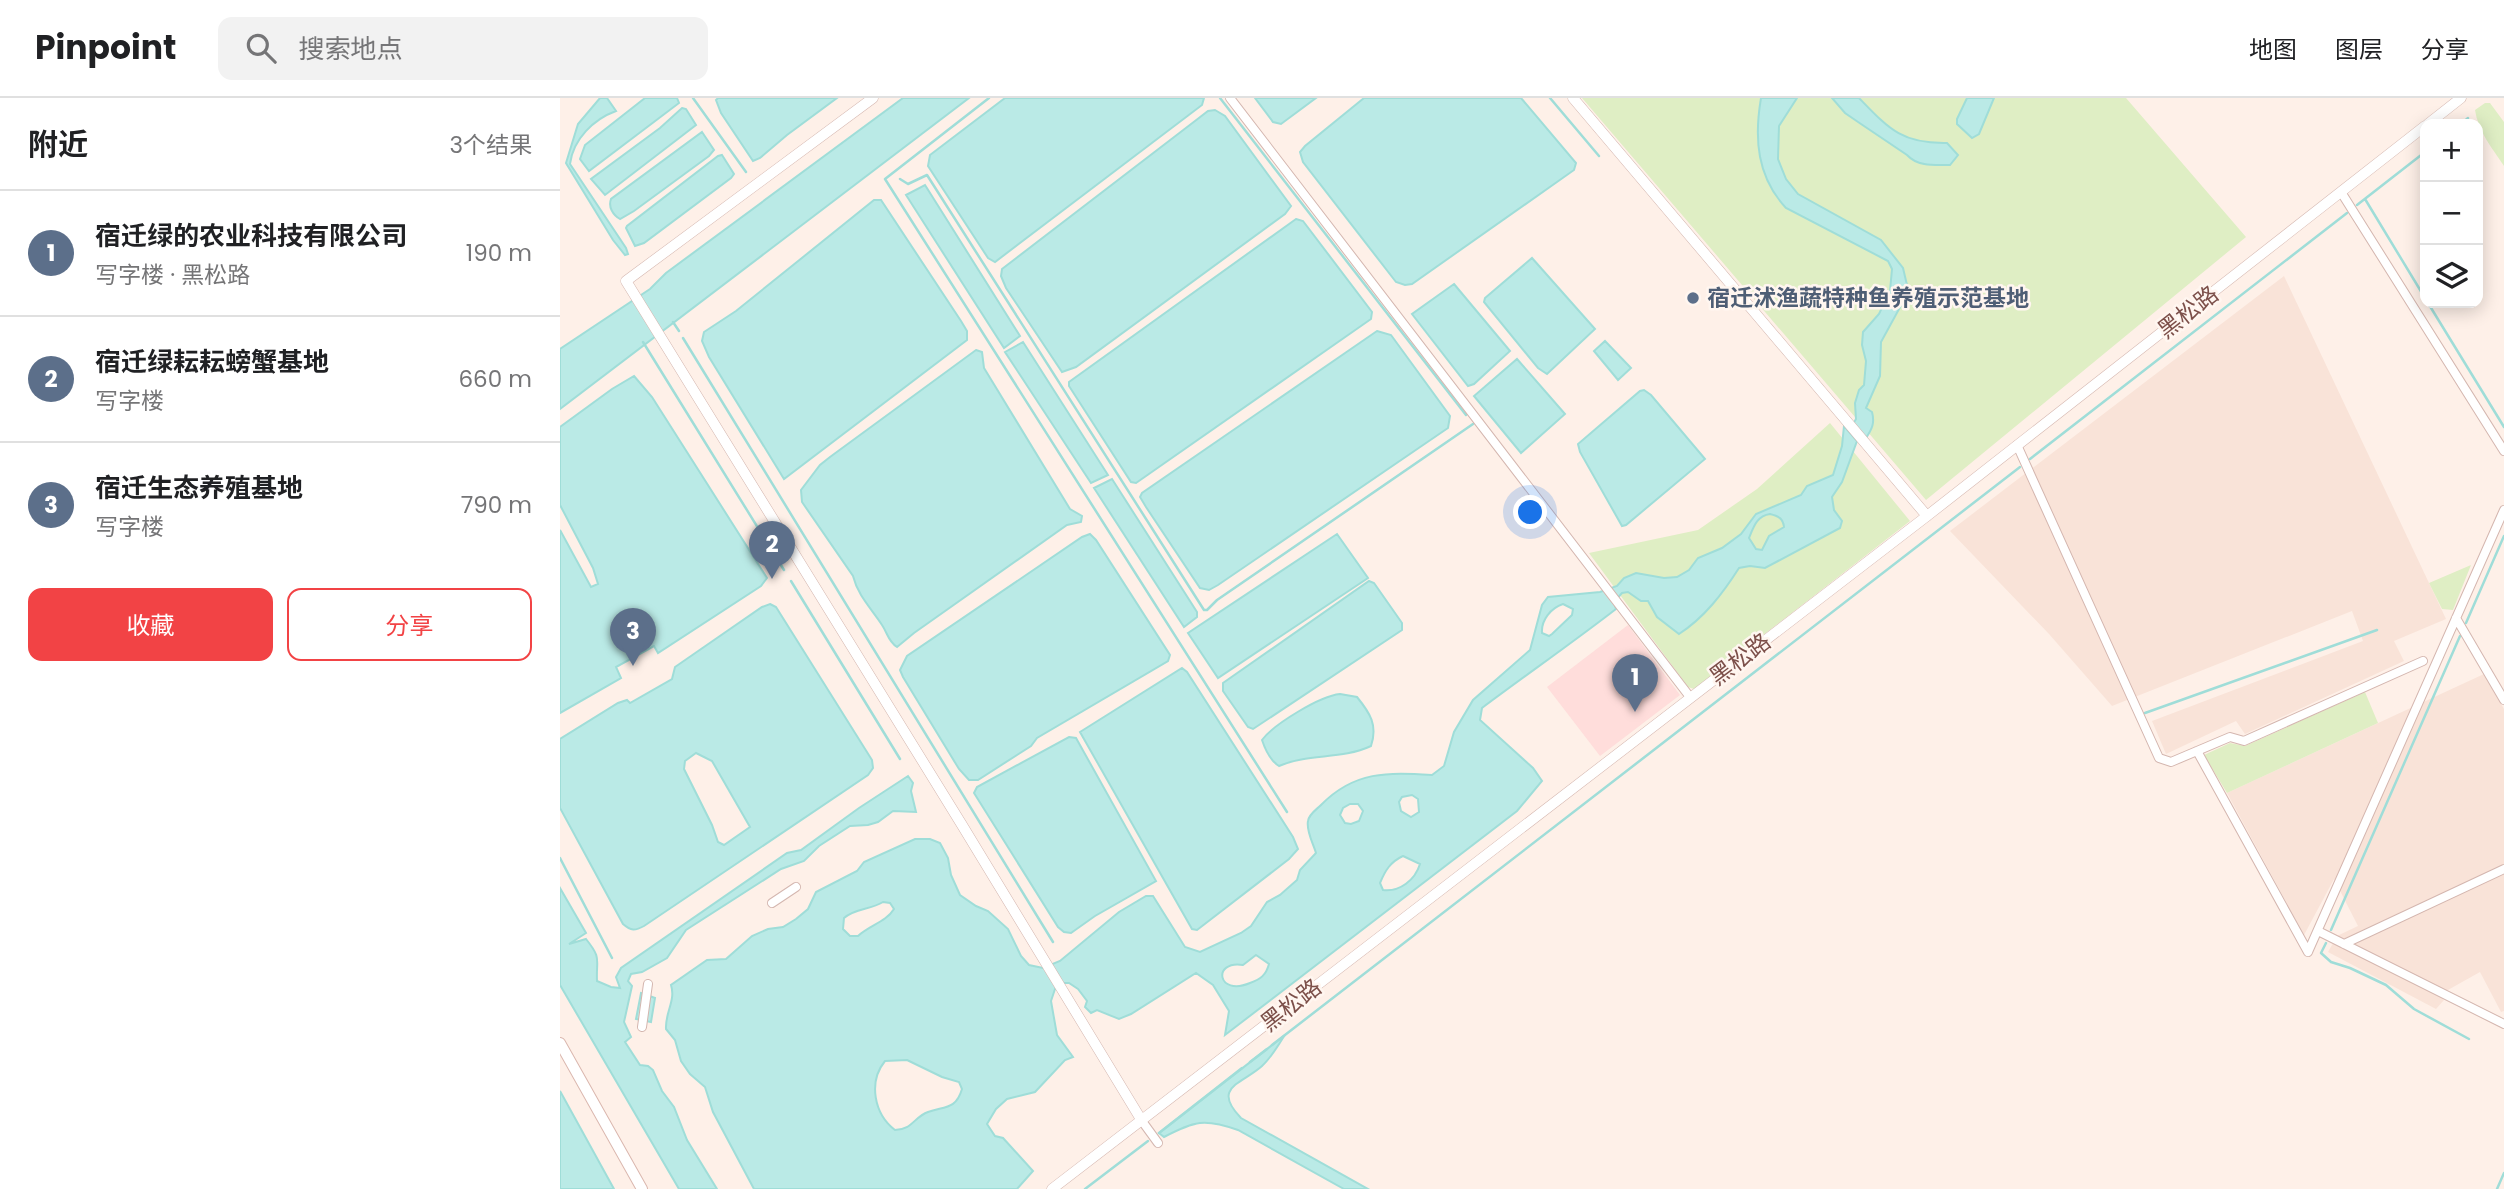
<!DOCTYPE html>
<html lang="zh">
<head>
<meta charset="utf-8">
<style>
  body { margin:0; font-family:Poppins,"Noto Sans SC",sans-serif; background:#f2f2f2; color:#202124 }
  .controls { position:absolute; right:21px; top:21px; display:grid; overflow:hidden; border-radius:14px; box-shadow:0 4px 18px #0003 }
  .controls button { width:63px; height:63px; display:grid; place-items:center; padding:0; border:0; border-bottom:2px solid #e0e0e0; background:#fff; color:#202124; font:35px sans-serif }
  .you { position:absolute; left:971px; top:415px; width:24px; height:24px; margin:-18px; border:5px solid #fff; border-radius:50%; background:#1a73e8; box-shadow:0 0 0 10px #1a73e833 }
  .badge { display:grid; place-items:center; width:46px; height:46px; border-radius:50%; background:#f24345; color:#fff; font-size:23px; font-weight:700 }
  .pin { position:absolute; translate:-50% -58px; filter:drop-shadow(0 2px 4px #0008) }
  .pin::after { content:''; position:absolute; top:37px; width:24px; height:21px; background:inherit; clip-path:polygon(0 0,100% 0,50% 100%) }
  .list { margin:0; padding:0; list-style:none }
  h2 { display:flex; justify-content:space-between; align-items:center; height:91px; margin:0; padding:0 28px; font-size:30px }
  h2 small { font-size:23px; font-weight:400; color:#757577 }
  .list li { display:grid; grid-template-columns:46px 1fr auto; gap:21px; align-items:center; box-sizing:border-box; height:126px; padding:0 28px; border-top:2px solid #e0e0e0 }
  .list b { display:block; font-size:26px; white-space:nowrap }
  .list p { margin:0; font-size:23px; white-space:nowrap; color:#757577 }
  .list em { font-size:23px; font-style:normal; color:#757577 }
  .actions { display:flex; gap:14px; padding:21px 28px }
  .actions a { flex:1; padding:16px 0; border:2px solid #f24345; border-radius:14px; text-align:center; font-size:24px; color:#f24345 }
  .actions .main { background:#f24345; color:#fff }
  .icon { flex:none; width:38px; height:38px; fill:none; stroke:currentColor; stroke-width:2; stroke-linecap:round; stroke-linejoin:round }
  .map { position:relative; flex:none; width:1944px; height:1091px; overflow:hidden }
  header { display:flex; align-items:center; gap:42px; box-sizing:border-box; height:98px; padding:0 35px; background:#fff; border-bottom:2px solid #e0e0e0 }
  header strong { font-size:33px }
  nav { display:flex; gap:38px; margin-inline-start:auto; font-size:24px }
  .search { width:490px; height:63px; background:#f2f2f2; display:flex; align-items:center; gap:18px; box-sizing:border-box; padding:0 24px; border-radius:14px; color:#757577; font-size:26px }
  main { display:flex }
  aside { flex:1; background:#fff }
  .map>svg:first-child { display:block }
  .residential { fill:#f9e3d8 }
  .commercial { fill:#ffdddb }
  .green { fill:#dfeec4 }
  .water { fill:#baeae6; stroke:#9fddd8; stroke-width:2; fill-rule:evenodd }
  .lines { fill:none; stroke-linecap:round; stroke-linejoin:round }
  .stream { stroke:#9fddd8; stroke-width:2.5 }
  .minor-casing { stroke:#d4b6af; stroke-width:10 }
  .tertiary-casing { stroke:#d4b6af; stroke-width:11 }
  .secondary-casing { stroke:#dab7ae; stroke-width:12 }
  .minor { stroke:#fff; stroke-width:8 }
  .tertiary { stroke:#fff; stroke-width:10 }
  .secondary { stroke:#fff; stroke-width:10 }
  .service-dot { fill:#5c6f8a; stroke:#fff6f0; stroke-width:2.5 }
  .labels { text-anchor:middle; stroke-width:5; stroke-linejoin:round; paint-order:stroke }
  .service-label { font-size:23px; font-weight:bold; fill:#4e5e75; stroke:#fff6f0; text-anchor:start }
  .street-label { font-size:23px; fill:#7c4f49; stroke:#fff6f0 }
</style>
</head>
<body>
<header>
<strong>Pinpoint</strong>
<div class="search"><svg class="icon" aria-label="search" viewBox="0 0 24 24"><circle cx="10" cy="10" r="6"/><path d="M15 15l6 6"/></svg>搜索地点</div>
<nav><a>地图</a><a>图层</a><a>分享</a></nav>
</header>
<main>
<aside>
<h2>附近<small>3个结果</small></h2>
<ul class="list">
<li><span class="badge" style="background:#5c6f8a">1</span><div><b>宿迁绿的农业科技有限公司</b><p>写字楼 · 黑松路</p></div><em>190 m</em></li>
<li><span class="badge" style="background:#5c6f8a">2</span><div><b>宿迁绿耘耘螃蟹基地</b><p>写字楼</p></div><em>660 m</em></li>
<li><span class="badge" style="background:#5c6f8a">3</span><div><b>宿迁生态养殖基地</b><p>写字楼</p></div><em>790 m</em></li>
</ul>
<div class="actions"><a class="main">收藏</a><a>分享</a></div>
</aside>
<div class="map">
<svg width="1944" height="1091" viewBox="0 0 1944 1091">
  <rect width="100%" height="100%" fill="#fef0e8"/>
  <path class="residential" d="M1724,178L1886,521L1834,543L1844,563L1685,636L1676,623L1606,656L1592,623L1803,543L1792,513L1552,608L1489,536L1390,433Z
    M1924,576L1944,611V913L1941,914L1920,874L1879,897L1884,902L1876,911L1768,854L1777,838L1798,828L1774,781L1744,837L1667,695Z"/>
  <path class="commercial" d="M1068,527L1120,597L1040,658L987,589Z"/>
  <path class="green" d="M1022,0H1566L1686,139L1366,402Z
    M1925,5H1930L1944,24V68C1932,50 1918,33 1915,12Z
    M1270,325L1350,423L1134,591L1128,589L1029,455L1138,432L1197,391Z
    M1911,467L1893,512L1882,511L1869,485Z
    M1805,594L1818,625L1667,695L1644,657L1670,645L1685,648Z"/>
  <path class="water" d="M40,0H47L56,13C34,21 13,41 10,66L66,150L68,156L65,157L53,142L6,65L18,26Z
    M85,0H117L119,5L29,73L20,61L25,47Z
    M158,0H277L227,37L200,60L193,63L161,15L156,2Z
    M343,0H409L0,311V251L90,191L106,175Z
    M445,0H644L642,7L435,164L428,160L368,68L370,57Z
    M695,0H756L721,26L713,24Z
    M804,0H961L1016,65L1014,72L852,186L845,187L836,184L743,64L740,54L745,48Z
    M1201,0H1237L1219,28L1218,61L1226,81L1238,96L1321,142L1343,170L1347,187L1344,202L1321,244L1320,278L1306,310L1312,314C1315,325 1312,331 1306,340L1293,326L1296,321L1295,305L1299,292L1304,287L1306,263L1302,247L1303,234L1319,216L1330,193L1332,171L1328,163L1226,110C1197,79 1194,41 1201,0Z
    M1272,0H1299C1329,31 1342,46 1387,45L1398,57L1390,67C1375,67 1358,69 1347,57L1301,26L1285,15Z
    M1407,0H1434L1419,36L1412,40L1397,26V21Z
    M122,10L126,11L136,27L45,97L31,81L100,30Z
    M655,12L665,18L731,108L725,116L516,269L502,274L446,190L441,178L442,171L635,23L648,13Z
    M142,34L154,52L149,58L74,113L60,121C53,117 48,109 51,101Z
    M162,57L174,76L171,80L84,145L75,148L66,130L67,128L158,58Z
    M365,87L460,238L444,250L346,97Z
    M314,102H321L401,223L407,233V242L224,381L149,259L142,243L144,234L176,213Z
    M736,121L743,123L812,214L811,221L576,385L571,384L509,288V284Z
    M972,160L1035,231L987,276L978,270L924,204L925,200Z
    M894,186L950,253L914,286L908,288L852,216Z
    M817,233L831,237L890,318L888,330L658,487L649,492L640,490L586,409L580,399L582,395Z
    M1045,243L1071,270L1058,282L1034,253Z
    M463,244L548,377L531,385L445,254Z
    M416,252L422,254L424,270L510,411L522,418L521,424L507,427L354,535L337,549C328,543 328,536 322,527C311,510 298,498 293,478L242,404L241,392L260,367L270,359Z
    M957,261L1005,316L961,355L914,298Z
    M74,278L92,299L207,480L201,488L98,555L94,548L56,569L61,580L0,615V432L31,489L38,486L33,470L0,407V329L52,291Z
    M1084,292L1091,297L1145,361L1066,427L1062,428L1020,354L1018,346L1080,293Z
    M1284,328L1297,343L1282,384L1272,399L1274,412L1282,423L1280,430L1205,470L1190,468L1179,470C1163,495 1145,519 1119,536L1097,519L1088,503H1081L1068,494L1062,495L1054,504L1056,511C1012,545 966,577 922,610L920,622L973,670L982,683L957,713L665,937L669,913L653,887L636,875L571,916L559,921L537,912L531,915L525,909L527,903L518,891L509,885H502L495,891L491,903L497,937L513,959L505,962L475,994L447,1001L436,1011L427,1026L435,1038L443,1040L473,1073L457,1091H194L153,1014L145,989L130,976L121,963L115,942L106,931C105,914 116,903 111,887L147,862L166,861L192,838L208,831L223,829L236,821L248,811L256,794L297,773L304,764L355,741H370L380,745L388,760L391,777L400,797L416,808L428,813L448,831L461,858L469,867L483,870L500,863L559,814L586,798H593L625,849L640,854L681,835L691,828L707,804L720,797L737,782L740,772L756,755C753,745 746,733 748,723C749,716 756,712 761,707C794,673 828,674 872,677L884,668L894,634L913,602L970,552L982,507L988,499L1040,494L1057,488L1064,480L1076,475L1104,480L1117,479L1129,472L1138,460L1162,450L1181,436L1196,416L1241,397L1247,388L1273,377L1282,348ZM1210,416C1218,418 1223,420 1224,429L1209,438L1202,452L1196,451L1189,440C1194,428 1197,418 1210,416ZM1003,506L1013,511L1012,517L992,536L989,538L982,535C981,522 991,510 1003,506ZM852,697L858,701L859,714L851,719L841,713L839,704L842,699ZM790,706H798L803,713L799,723L791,726L785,725L780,717L783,710ZM843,758L860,766C855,782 840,794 823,792L820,785C825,773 830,764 843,758ZM323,804L330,805L334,811C326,824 310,827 298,838H290L283,831L284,820C295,810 310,812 323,804ZM696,857L709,866C706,877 701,881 690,885C657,899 652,862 683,867ZM347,962L382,979L399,984L402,991C396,1012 384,1008 368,1014C354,1019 352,1032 335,1032C314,1016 308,984 325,963Z
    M552,381L637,514V519L624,529L534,390Z
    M530,436L536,442L610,557L608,563L477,640L471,648L418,682H409L399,671L343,579L340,572L347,558L522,439Z
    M777,436L808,480L658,580L628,535Z
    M809,483L814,485L842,525V532L693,631L688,629L663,593V585Z
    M210,506L216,509L312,662L313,670L308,677L84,828C75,833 71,833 63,826L0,710V641L58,605L67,602L70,605L112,581L115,569L202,509ZM136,655L152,663L190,729L164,747L158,744L152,727L124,671L125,663Z
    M622,570L627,574L733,739L738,751L729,761L637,832L632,831L520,634Z
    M780,596L797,599C810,615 818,627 811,648C781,662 749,655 719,668C711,663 705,651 702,642C714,626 760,598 780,596Z
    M509,639L516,640L596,783L535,818L511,835L504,834L498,829L414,695L417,689Z
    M348,678L353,685L351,693L356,714L333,713L318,724L308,727L290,728L259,748L244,763L221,771L126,832L107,860L82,874L71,876L68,883L72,888L64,924L71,939L65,944L80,967L88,968L93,972L102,993L114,1009L127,1042L157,1091H119L0,887V790L26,835L9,846L26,841C42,861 36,860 37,883L51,889L60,890L56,879L61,870L227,755L241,752L299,710Z
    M81,895L95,900L91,924L76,921Z
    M725,937C718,947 712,959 702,968C682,986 651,989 681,1020L808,1091H784L678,1032C644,1020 635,1023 604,1039L599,1035Z
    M0,993L54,1091H0Z"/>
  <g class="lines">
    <path class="stream" d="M133,0L186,74
      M429,0L325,81L727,714
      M660,0L906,317
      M990,0L1039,58
      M1901,26L1908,20
      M340,81L348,86L367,77L644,512H647L657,502L913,326
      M1805,101L1865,200
      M1797,107L1865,54
      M1868,205L1944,329
      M113,224L119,233
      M123,240L493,844
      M83,244L224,472
      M1470,361L1787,115
      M231,483L340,661
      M1906,525L1944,438
      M1585,615L1817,532
      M0,760L52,860
      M1771,832L1900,538
      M1766,845L1761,855L1771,864L1790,870L1826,887L1854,911L1909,941
      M712,947L1460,369
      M690,964L707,951
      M599,1035L682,970
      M525,1091L588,1043
      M1937,1091L1944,1075"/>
    <g class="minor-casing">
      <path id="minor" d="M670,0L1130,599
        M1781,94L1944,353
        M1457,347L1599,660L1611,664L1670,639L1684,643L1863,563
        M1896,520L1944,602
        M1637,653L1748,854
        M212,805L236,789
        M1758,833L1944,926
        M1784,846L1944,771
        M1748,854L1944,412
        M82,929L88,886
        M582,1023L598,1045"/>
    </g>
    <g class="tertiary-casing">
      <path id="tertiary" d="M313,0L66,183L402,727L582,1023
        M1013,0L1367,418
        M1868,26L1901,0
        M492,1091L1367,418L1865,28"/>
    </g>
    <g class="secondary-casing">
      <path id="secondary" d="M0,945L82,1091"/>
    </g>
    <use href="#minor" class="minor"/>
    <use href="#tertiary" class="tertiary"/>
    <use href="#secondary" class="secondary"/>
  </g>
  <circle class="service-dot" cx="1133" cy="200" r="7"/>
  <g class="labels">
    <g class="service-label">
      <text x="1147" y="208">宿迁沭渔蔬特种鱼养殖示范基地</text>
    </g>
    <g class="street-label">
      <text transform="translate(1628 214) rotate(-38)" y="8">黑松路</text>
      <text transform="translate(1180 561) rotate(-37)" y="8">黑松路</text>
      <text transform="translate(731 907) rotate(-38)" y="8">黑松路</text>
    </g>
  </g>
</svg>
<div class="controls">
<button>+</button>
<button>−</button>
<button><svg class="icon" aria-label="layers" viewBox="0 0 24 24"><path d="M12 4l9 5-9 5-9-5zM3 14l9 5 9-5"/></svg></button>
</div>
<div class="you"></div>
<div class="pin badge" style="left:1075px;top:614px;background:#5c6f8a">1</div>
<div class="pin badge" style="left:212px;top:481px;background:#5c6f8a">2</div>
<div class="pin badge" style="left:73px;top:568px;background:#5c6f8a">3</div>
</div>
</main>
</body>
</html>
